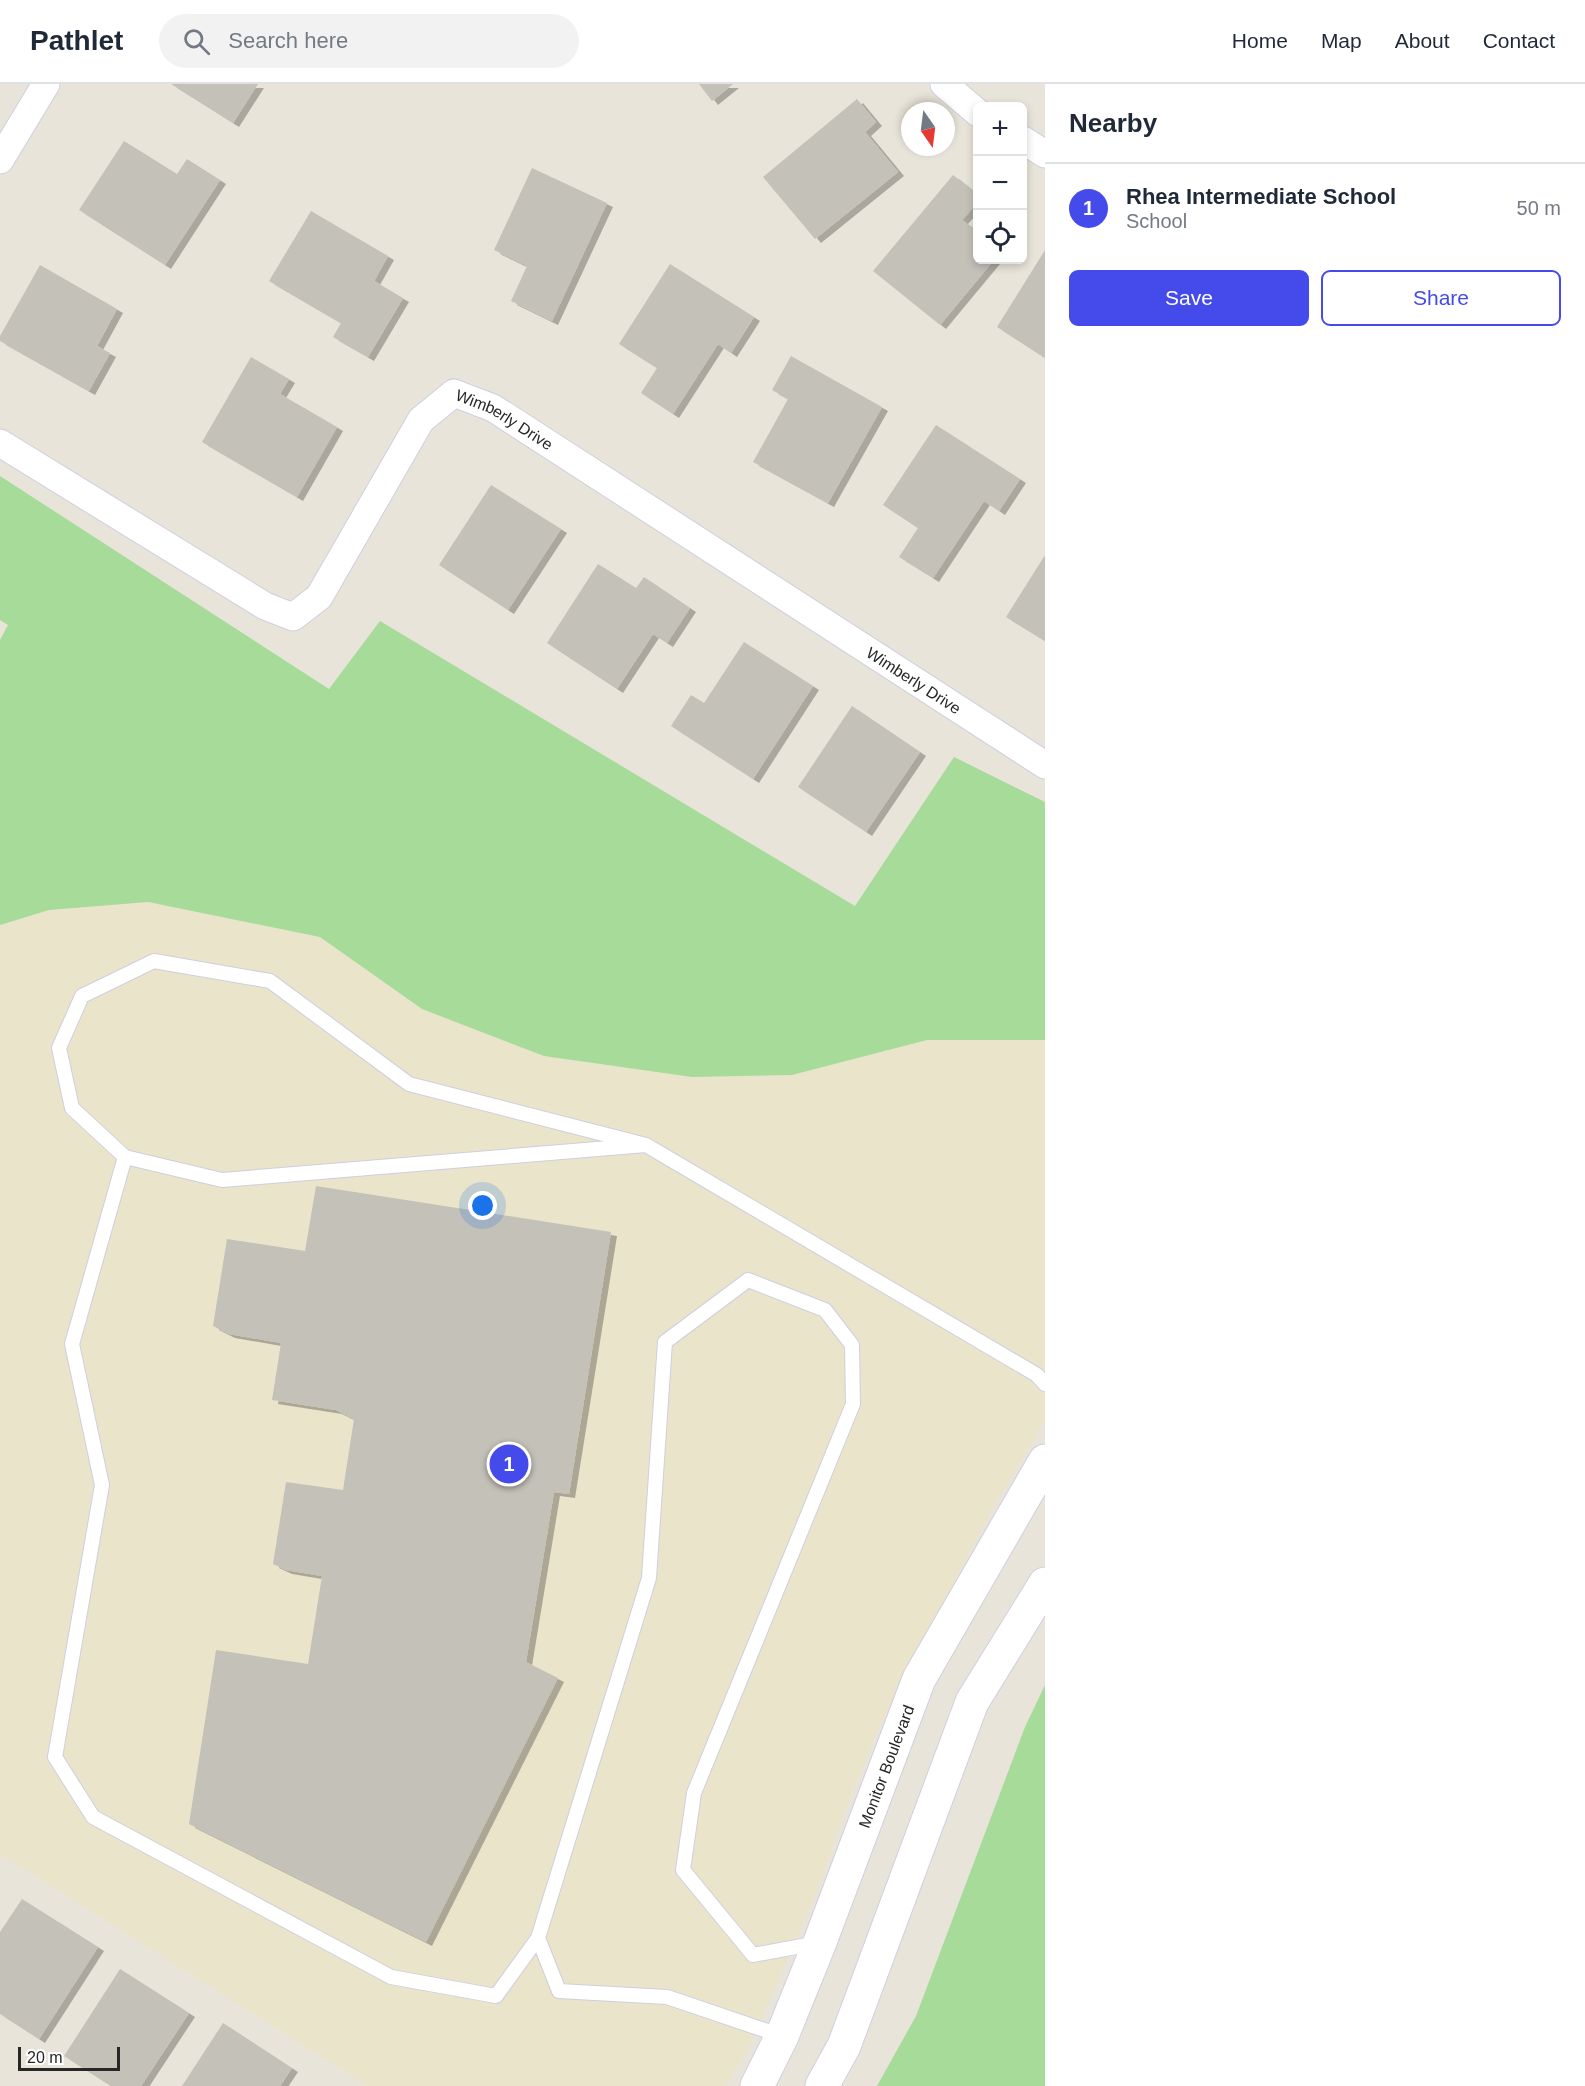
<!DOCTYPE html>
<html lang="en">
<head>
<meta charset="utf-8">
<style>
  body { margin:0; font-family:Arial,sans-serif; background:#f2f2f3; color:#1f2937 }
  .controls { position:absolute; right:18px; top:18px; display:grid; overflow:hidden; border-radius:9px; box-shadow:0 3px 9px #0003 }
  .controls button { width:54px; height:54px; display:grid; place-items:center; padding:0; border:0; border-bottom:2px solid #e0e1e3; background:#fff; color:#1f2937; font:30px sans-serif }
  .compass { position:absolute; left:901px; top:18px; width:54px; height:54px; border-radius:50%; background:#fff; box-shadow:0 3px 9px #0003; rotate:166deg }
  .scale { position:absolute; left:18px; bottom:15px; width:102px; box-sizing:border-box; padding-left:6px; border:3px solid #272727; border-top:0; font-size:16px; line-height:21px; white-space:nowrap; color:#272727; -webkit-text-stroke:4px #fff; paint-order:stroke }
  .you { position:absolute; left:483px; top:1122px; width:21px; height:21px; margin:-15px; border:4px solid #fff; border-radius:50%; background:#1a73e8; box-shadow:0 0 0 9px #1a73e833 }
  .badge { display:grid; place-items:center; width:39px; height:39px; border-radius:50%; background:#454aea; color:#fff; font-size:20px; font-weight:700 }
  .pin { position:absolute; translate:-50% -50%; border:3px solid #fff; box-shadow:0 2px 6px #0006 }
  .list { margin:0; padding:0; list-style:none }
  h2 { display:flex; justify-content:space-between; align-items:center; height:78px; margin:0; padding:0 24px; font-size:26px }
  h2 small { font-size:20px; font-weight:400; color:#747a83 }
  .list li { display:grid; grid-template-columns:39px 1fr auto; gap:18px; align-items:center; box-sizing:border-box; height:90px; padding:0 24px; border-top:2px solid #e0e1e3 }
  .list b { display:block; font-size:22px; white-space:nowrap }
  .list p { margin:0; font-size:20px; white-space:nowrap; color:#747a83 }
  .list em { font-size:20px; font-style:normal; color:#747a83 }
  .actions { display:flex; gap:12px; padding:18px 24px }
  .actions a { flex:1; padding:14px 0; border:2px solid #454aea; border-radius:9px; text-align:center; font-size:21px; color:#454aea }
  .actions .main { background:#454aea; color:#fff }
  .icon { flex:none; width:33px; height:33px; fill:none; stroke:currentColor; stroke-width:2; stroke-linecap:round; stroke-linejoin:round }
  .map { position:relative; flex:none; width:1045px; height:2002px; overflow:hidden }
  header { display:flex; align-items:center; gap:36px; box-sizing:border-box; height:84px; padding:0 30px; background:#fff; border-bottom:2px solid #e0e1e3 }
  header strong { font-size:28px }
  nav { display:flex; gap:33px; margin-inline-start:auto; font-size:21px }
  .search { width:420px; height:54px; background:#f2f2f3; display:flex; align-items:center; gap:15px; box-sizing:border-box; padding:0 21px; border-radius:33px; color:#747a83; font-size:22px }
  main { display:flex }
  aside { flex:1; background:#fff }
  .map>svg:first-child { display:block }
  .education { fill:#e9e4ca }
  .green { fill:#a6db9a }
  .building { fill:#c4c1b9; filter:url(#shadow) }
  .lines { fill:none; stroke-linecap:round; stroke-linejoin:round }
  .lane-casing { stroke:#cfcfdf; stroke-width:16 }
  .street-casing { stroke:#cfcfdf; stroke-width:29 }
  .secondary-casing { stroke:#cfcfdf; stroke-width:35 }
  .lane { stroke:#fff; stroke-width:14 }
  .street { stroke:#fff; stroke-width:27 }
  .secondary { stroke:#fff; stroke-width:33 }
  .labels { text-anchor:middle; stroke-width:4.5; stroke-linejoin:round; paint-order:stroke }
  .street-label { font-size:16px; fill:#272727; stroke:#fff }
</style>
</head>
<body>
<header>
<strong>Pathlet</strong>
<div class="search"><svg class="icon" aria-label="search" viewBox="0 0 24 24"><circle cx="10" cy="10" r="6"/><path d="M15 15l6 6"/></svg>Search here</div>
<nav><a>Home</a><a>Map</a><a>About</a><a>Contact</a></nav>
</header>
<main>
<div class="map">
<svg width="1045" height="2002" viewBox="0 0 1045 2002">
  <defs>
    <filter id="shadow"><feDropShadow dx="6" dy="4" stdDeviation="0" flood-color="#0004"/></filter>
  </defs>
  <rect width="100%" height="100%" fill="#e9e4d9"/>
  <path class="education" d="M148,818L320,853L422,925L544,972L692,993L792,991L927,956H1045V1337L993,1423L878,1644L845,1727L818,1805L748,1965L726,2002H368L0,1770V841L49,826Z"/>
  <path class="green" d="M0,392L329,605L380,537L855,822L954,673L1045,718V956H927L792,991L692,993L544,972L422,925L320,853L148,818L49,826L0,841V556L8,541L0,536Z
    M1045,1601V2002H877L916,1932L1025,1643Z"/>
  <path class="building" d="M171,0H258L233,39Z
    M699,0H733L712,17Z
    M857,15L876,38L865,48L898,88L815,155L763,93Z
    M124,57L177,90L187,75L220,96L165,181L79,126Z
    M532,84L607,119L552,237L511,217L527,182L494,166Z
    M953,91L978,111V118L962,136L978,148V176H994L940,241L873,187Z
    M311,127L388,172L374,197L403,214L368,273L333,253L341,239L269,197Z
    M1045,166V274L997,243Z
    M670,180L754,233L731,269L718,260L673,330L641,309L657,284L619,260Z
    M40,181L117,225L97,262L110,269L89,307L0,257V252Z
    M791,272L882,323L828,419L753,378L788,315L772,306Z
    M251,273L289,295L280,310L337,343L297,413L202,358Z
    M936,341L1020,395L999,427L984,417L933,494L899,473L918,444L883,421Z
    M491,401L561,445L508,526L439,481Z
    M1045,471V557L1006,533Z
    M598,480L636,504L644,493L690,524L667,559L653,550L617,605L547,559Z
    M744,558L813,602L753,695L671,642L691,611L704,619Z
    M852,622L920,668L866,748L798,703Z
    M316,1102L611,1148L569,1410L554,1408L526,1578L558,1594L426,1858L189,1740L216,1566L308,1580L322,1492L286,1486L273,1480L286,1398L343,1406L354,1335L336,1326L272,1316L281,1259L229,1250L213,1242L227,1155L305,1167Z
    M22,1815L98,1863L39,1955L0,1930V1848Z
    M120,1885L189,1929L141,2002H111L64,1972Z
    M223,1939L292,1984L280,2002H182Z"/>
  <g class="lines">
    <g class="lane-casing">
      <path id="lane" d="M646,1061L222,1096L125,1073L72,1024L59,964L82,912L154,877L270,897L409,1000L646,1061L1037,1291L1045,1300
        M125,1073L72,1260L102,1401L55,1673L93,1733L391,1893L496,1912L538,1854
        M782,1952L667,1913L559,1907L538,1854L649,1494L665,1258L748,1196L825,1226L852,1261L853,1320L694,1709L683,1786L753,1871L818,1859"/>
    </g>
    <g class="street-casing">
      <g id="street">
        <path d="M944,0L978,29"/>
        <path d="M1023,56L1045,70"/>
        <path d="M0,76L46,0"/>
        <path id="s1" d="M0,359L265,522L293,533L319,513L421,336L454,309L493,324L1045,681"/>
      </g>
    </g>
    <g class="secondary-casing">
      <g id="secondary">
        <path id="s2" d="M757,2002L782,1952L820,1858L919,1595L1045,1377"/>
        <path d="M822,2002L844,1962L972,1618L1045,1500"/>
      </g>
    </g>
    <use href="#lane" class="lane"/>
    <use href="#street" class="street"/>
    <use href="#secondary" class="secondary"/>
  </g>
  <g class="labels">
    <g class="street-label">
      <text dy="6" stroke="none"><textPath href="#s1" startOffset="678">Wimberly Drive</textPath></text>
      <text dy="6" stroke="none"><textPath href="#s1" startOffset="1164">Wimberly Drive</textPath></text>
      <text dy="6" stroke="none"><textPath href="#s2" startOffset="345">Monitor Boulevard</textPath></text>
    </g>
  </g>
</svg>
<div class="controls">
<button>+</button>
<button>−</button>
<button><svg class="icon" aria-label="locate" viewBox="0 0 24 24"><circle cx="12" cy="12" r="6"/><path d="M12 2v4M12 18v4M2 12h4M18 12h4"/></svg></button>
</div>
<svg class="compass" viewBox="-18 -18 36 36"><path d="M0-13l5 13h-10z" fill="#e53935"/><path d="M0 13l5-13h-10z" fill="#747a83"/></svg>
<div class="scale">20 m</div>
<div class="you"></div>
<div class="pin badge" style="left:509px;top:1380px">1</div>
</div>
<aside>
<h2>Nearby<small></small></h2>
<ul class="list">
<li><span class="badge">1</span><div><b>Rhea Intermediate School</b><p>School</p></div><em>50 m</em></li>
</ul>
<div class="actions"><a class="main">Save</a><a>Share</a></div>
</aside>
</main>
</body>
</html>
